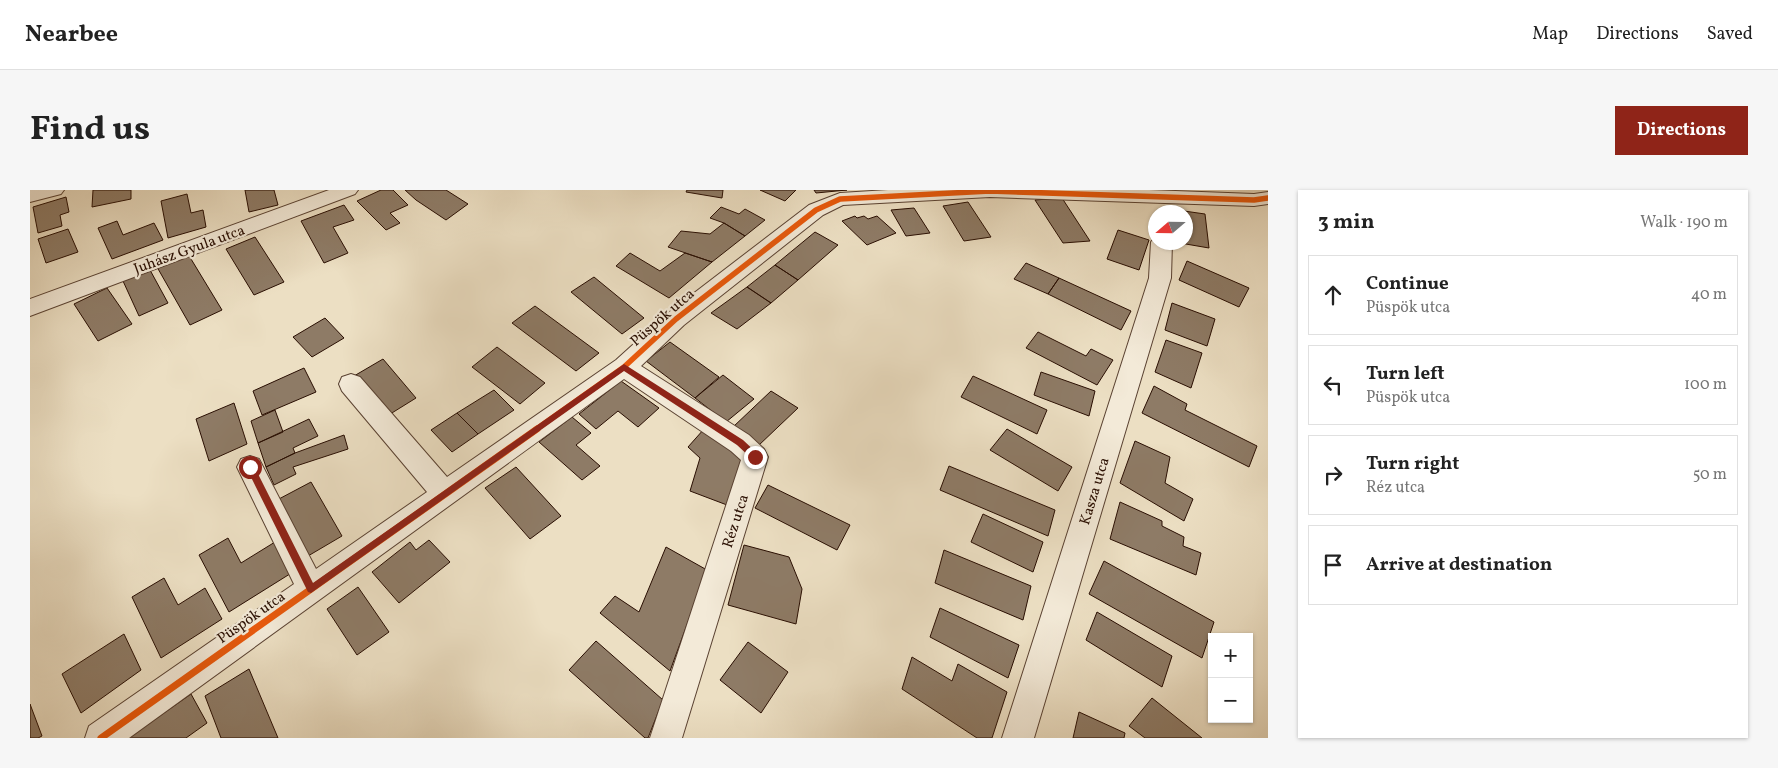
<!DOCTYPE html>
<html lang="en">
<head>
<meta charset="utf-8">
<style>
  body { margin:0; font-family:Vollkorn,serif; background:#f6f6f6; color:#222 }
  .controls { position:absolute; right:15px; bottom:15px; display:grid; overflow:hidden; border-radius:0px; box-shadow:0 1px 4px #0004 }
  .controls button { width:45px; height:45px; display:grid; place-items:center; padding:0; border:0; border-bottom:1px solid #e0e0e0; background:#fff; color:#222; font:25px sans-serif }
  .compass { position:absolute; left:1118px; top:15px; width:45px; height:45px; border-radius:50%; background:#fff; box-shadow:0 1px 4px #0004; rotate:250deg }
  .stop { position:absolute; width:15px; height:15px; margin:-11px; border:4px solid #8f2418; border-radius:50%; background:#fff }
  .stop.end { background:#8f2418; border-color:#fff; box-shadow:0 1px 5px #0008 }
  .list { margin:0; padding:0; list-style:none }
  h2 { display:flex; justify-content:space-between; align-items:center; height:65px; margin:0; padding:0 20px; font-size:21px }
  h2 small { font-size:16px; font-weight:400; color:#767676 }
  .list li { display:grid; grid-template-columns:32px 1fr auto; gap:15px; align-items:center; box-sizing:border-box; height:80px; margin:0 10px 10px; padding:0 10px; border:1px solid #e0e0e0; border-radius:0px }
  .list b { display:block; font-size:19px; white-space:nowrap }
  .list p { margin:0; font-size:16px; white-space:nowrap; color:#767676 }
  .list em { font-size:16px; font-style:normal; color:#767676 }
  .icon { flex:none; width:28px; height:28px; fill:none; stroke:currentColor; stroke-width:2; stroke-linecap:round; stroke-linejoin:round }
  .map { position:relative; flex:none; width:1238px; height:548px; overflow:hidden; border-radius:0px }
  header { display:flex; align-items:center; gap:30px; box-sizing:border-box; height:70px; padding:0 25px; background:#fff; border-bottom:1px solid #e0e0e0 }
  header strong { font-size:24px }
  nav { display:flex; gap:28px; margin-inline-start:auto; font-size:18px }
  .intro { display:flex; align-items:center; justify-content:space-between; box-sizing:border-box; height:120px; padding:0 30px }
  h1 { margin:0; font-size:35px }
  .button { padding:12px 22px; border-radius:0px; background:#8f2418; color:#fff; font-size:18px; font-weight:700 }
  main { display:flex; gap:30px; padding:0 30px }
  aside { flex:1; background:#fff; border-radius:0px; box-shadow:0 1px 4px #0004 }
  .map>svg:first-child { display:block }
  .building { fill:#8e7b66; stroke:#290e02 }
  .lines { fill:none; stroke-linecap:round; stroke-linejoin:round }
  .street-casing { stroke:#5a4232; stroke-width:2 }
  .street { fill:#f3ead8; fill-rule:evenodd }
  .cycleway-far1-casing { stroke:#f3ead8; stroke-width:8 }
  .cycleway-casing { stroke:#f3ead8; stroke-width:10 }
  .cycleway-far1 { stroke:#e8590c; stroke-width:5.5 }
  .cycleway { stroke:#e8590c; stroke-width:7 }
  .route { fill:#8f2418 }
  .labels { text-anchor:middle; stroke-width:4.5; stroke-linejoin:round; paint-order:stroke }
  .street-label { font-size:15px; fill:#290e02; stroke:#f3ead8 }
</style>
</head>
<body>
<header>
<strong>Nearbee</strong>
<nav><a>Map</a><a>Directions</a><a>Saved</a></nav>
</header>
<div class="intro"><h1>Find us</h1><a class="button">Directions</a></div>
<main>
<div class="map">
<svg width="1238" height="548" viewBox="0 0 1238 548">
  <rect width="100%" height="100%" fill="#ecdfc3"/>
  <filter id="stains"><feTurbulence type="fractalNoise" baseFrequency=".004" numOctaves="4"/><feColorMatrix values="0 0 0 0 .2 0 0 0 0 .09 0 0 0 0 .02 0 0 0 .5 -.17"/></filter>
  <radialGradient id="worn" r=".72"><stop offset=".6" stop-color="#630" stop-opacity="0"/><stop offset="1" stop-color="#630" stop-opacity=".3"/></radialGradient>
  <path class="building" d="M63,0H101V9L62,17Z
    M215,0H244L248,15L219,22Z
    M351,0H363L378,15L360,23L370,33L356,40L327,11Z
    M375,0H416L438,14L416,30L386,10Z
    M657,0H693L692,8L656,2Z
    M730,0H766L755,11Z
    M784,0H817L786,3Z
    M157,4L161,23L173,20L176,37L138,48L131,11Z
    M36,7L39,22L30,25L32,36L8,43L3,17Z
    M1032,8L1060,51L1033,53L1005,10Z
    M938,12L961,47L934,51L913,16Z
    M314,15L324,30L303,37L318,63L294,73L271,31Z
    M691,17L709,24L715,19L735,30L715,46L694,33L680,28Z
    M884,18L900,43L876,46L861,20Z
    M1147,20L1175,24L1179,58L1150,53L1156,52V22H1148Z
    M825,26L827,28L834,26L838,29L847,26L866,43L837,55L812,31Z
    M87,31L93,45L124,33L133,50L82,69L68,38Z
    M694,33L715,46L682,72L638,57L651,41L680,44Z
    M38,39L48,62L16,73L8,49Z
    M1088,40L1119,50L1109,80L1077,69Z
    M785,42L808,55L768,90L745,75Z
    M225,47L254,92L224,105L196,59Z
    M600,63L630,81L655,63L682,72L639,108L586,76Z
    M158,64L192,120L160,135L127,77Z
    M1157,71L1219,98L1209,117L1149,90Z
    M996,73L1029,88L1018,104L984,89Z
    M745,75L768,90L741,113L717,97Z
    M120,80L138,113L109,126L93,91Z
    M564,87L614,128L592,144L541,102Z
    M1029,88L1101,121L1091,140L1018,104Z
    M717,97L741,113L707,139L681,123Z
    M77,98L102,134L68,151L44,114Z
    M1142,113L1185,129L1177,156L1135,140Z
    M505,116L569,163L546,181L482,133Z
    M295,128L314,148L282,167L263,147Z
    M1008,142L1056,166L1061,159L1083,170L1067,195L996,158Z
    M1136,150L1172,163L1161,198L1125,182Z
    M640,152L689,187L665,208L616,171Z
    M467,157L515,193L490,214L442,177Z
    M353,169L386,208L357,226L324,186Z
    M274,178L286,202L232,225L223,201Z
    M1011,182L1065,201L1059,226L1004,205Z
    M693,185L724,209L696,232L665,208Z
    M943,186L1017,220L1007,244L931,207Z
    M591,191L629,218L608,237L588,221L566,239L549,224Z
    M1124,196L1157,214L1155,220L1227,256L1219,277L1112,223Z
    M464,200L484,220L448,244L427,223Z
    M741,201L768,218L728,256L703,237Z
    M204,213L217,254L179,271L166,229Z
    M245,220L253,242L228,253L221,231Z
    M427,223L448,244L422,262L401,240Z
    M542,227L561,243L546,255L570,276L552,290L509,252Z
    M279,229L288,246L263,258L265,263L236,277L228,253Z
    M674,239L712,270L697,315L660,301L670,268L658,257Z
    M977,239L1042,277L1028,301L960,260Z
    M314,245L318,259L263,277L266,284L244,295L236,277L265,263Z
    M1105,251L1140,267L1135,293L1163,309L1154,331L1090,293Z
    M919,276L1025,320L1018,346L910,300Z
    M486,277L531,326L500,349L455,298Z
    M281,292L312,346L278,366L247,310Z
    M738,295L820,335L807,360L725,318Z
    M1090,312L1132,331V336L1154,347L1153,356L1171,363L1166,385L1080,349Z
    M953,324L1013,352L1003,382L941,352Z
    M198,348L211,373L245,352L263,382L199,422L169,365Z
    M399,350L420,372L369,413L342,382L380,352L386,360Z
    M714,355L759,367L772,399L766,434L698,415Z
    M636,357L677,380L640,481L570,423L585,406L609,422Z
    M914,360L1001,396L993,430L905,393Z
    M1074,371L1184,432L1172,468L1059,404Z
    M134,388L148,415L175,398L192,429L131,468L102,407Z
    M328,397L359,442L327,465L297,419Z
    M910,418L989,455L978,488L900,447Z
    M1067,422L1142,466L1132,497L1056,450Z
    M94,444L111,480L51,523L32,484Z
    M566,451L633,510L618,548H615L539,480Z
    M718,452L758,482L731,523L690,490Z
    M882,467L922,491L928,474L977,502L962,548H947L872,499Z
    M219,479L248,548H191L175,506Z
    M161,504L177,533L156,548H98Z
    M1122,508L1172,548H1115L1099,536Z
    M0,514L12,546L8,548H0Z
    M1049,522L1095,543L1094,548H1043Z"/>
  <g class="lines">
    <g class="street-casing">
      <path id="street" d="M0,0H34L31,4L0,12Z
        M299,0H328L325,4L0,126V109Z
        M858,0H1119L1224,4L1238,2V14L1224,16L960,7L813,15L793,25L654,135L611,176L719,245L734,259L738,267L652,548H620L711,270L701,261L594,189L99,548H55L59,536L264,394L207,277L211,269L220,266L229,269L286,379L397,302L312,201L309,194L312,187L321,184L330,187L417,287L586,170L638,123L779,15L810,3Z
        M1125,47L1126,52H1142L1141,88L1004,548H972L1119,88L1121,52Z"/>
    </g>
    <use href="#street" class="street"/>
    <g class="cycleway-far1-casing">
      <path id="cycleway-far1" d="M505,240L594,177L646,129L786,20L810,9L960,1L1224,10L1238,8"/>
    </g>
    <g class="cycleway-casing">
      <path id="cycleway" d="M71,548L507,239"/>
    </g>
    <use href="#cycleway-far1" class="cycleway-far1"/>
    <use href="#cycleway" class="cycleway"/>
  </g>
  <path class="route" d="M594,174L713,250L728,264V269H722L707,255L594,181L281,403L278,402L216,277L220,273L223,274L283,393Z"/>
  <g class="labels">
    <g class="street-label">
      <text transform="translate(159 59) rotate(-20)" y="5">Juhász Gyula utca</text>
      <text transform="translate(632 127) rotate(-41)" y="5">Püspök utca</text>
      <text transform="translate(1064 301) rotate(-73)" y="5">Kasza utca</text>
      <text transform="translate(705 331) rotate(-72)" y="5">Réz utca</text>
      <text transform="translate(221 427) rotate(-35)" y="5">Püspök utca</text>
    </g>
  </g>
  <rect width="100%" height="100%" filter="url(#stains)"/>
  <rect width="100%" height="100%" fill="url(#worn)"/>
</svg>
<div class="controls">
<button>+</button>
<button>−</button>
</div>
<svg class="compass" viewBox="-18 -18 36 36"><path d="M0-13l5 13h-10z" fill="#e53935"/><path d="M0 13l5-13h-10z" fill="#767676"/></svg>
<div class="stop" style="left:220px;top:277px"></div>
<div class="stop end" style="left:725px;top:267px"></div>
</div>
<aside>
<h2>3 min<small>Walk · 190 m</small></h2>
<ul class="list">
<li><svg class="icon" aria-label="ahead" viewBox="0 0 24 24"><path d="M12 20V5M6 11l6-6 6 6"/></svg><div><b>Continue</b><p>Püspök utca</p></div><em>40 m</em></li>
<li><svg class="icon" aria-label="left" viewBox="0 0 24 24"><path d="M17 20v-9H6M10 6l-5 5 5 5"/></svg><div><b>Turn left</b><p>Püspök utca</p></div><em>100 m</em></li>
<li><svg class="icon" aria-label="right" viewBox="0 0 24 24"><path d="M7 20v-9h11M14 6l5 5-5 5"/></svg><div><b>Turn right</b><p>Réz utca</p></div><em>50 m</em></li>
<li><svg class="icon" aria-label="arrive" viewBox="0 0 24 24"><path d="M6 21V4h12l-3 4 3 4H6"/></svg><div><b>Arrive at destination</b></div></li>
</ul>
</aside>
</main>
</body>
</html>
